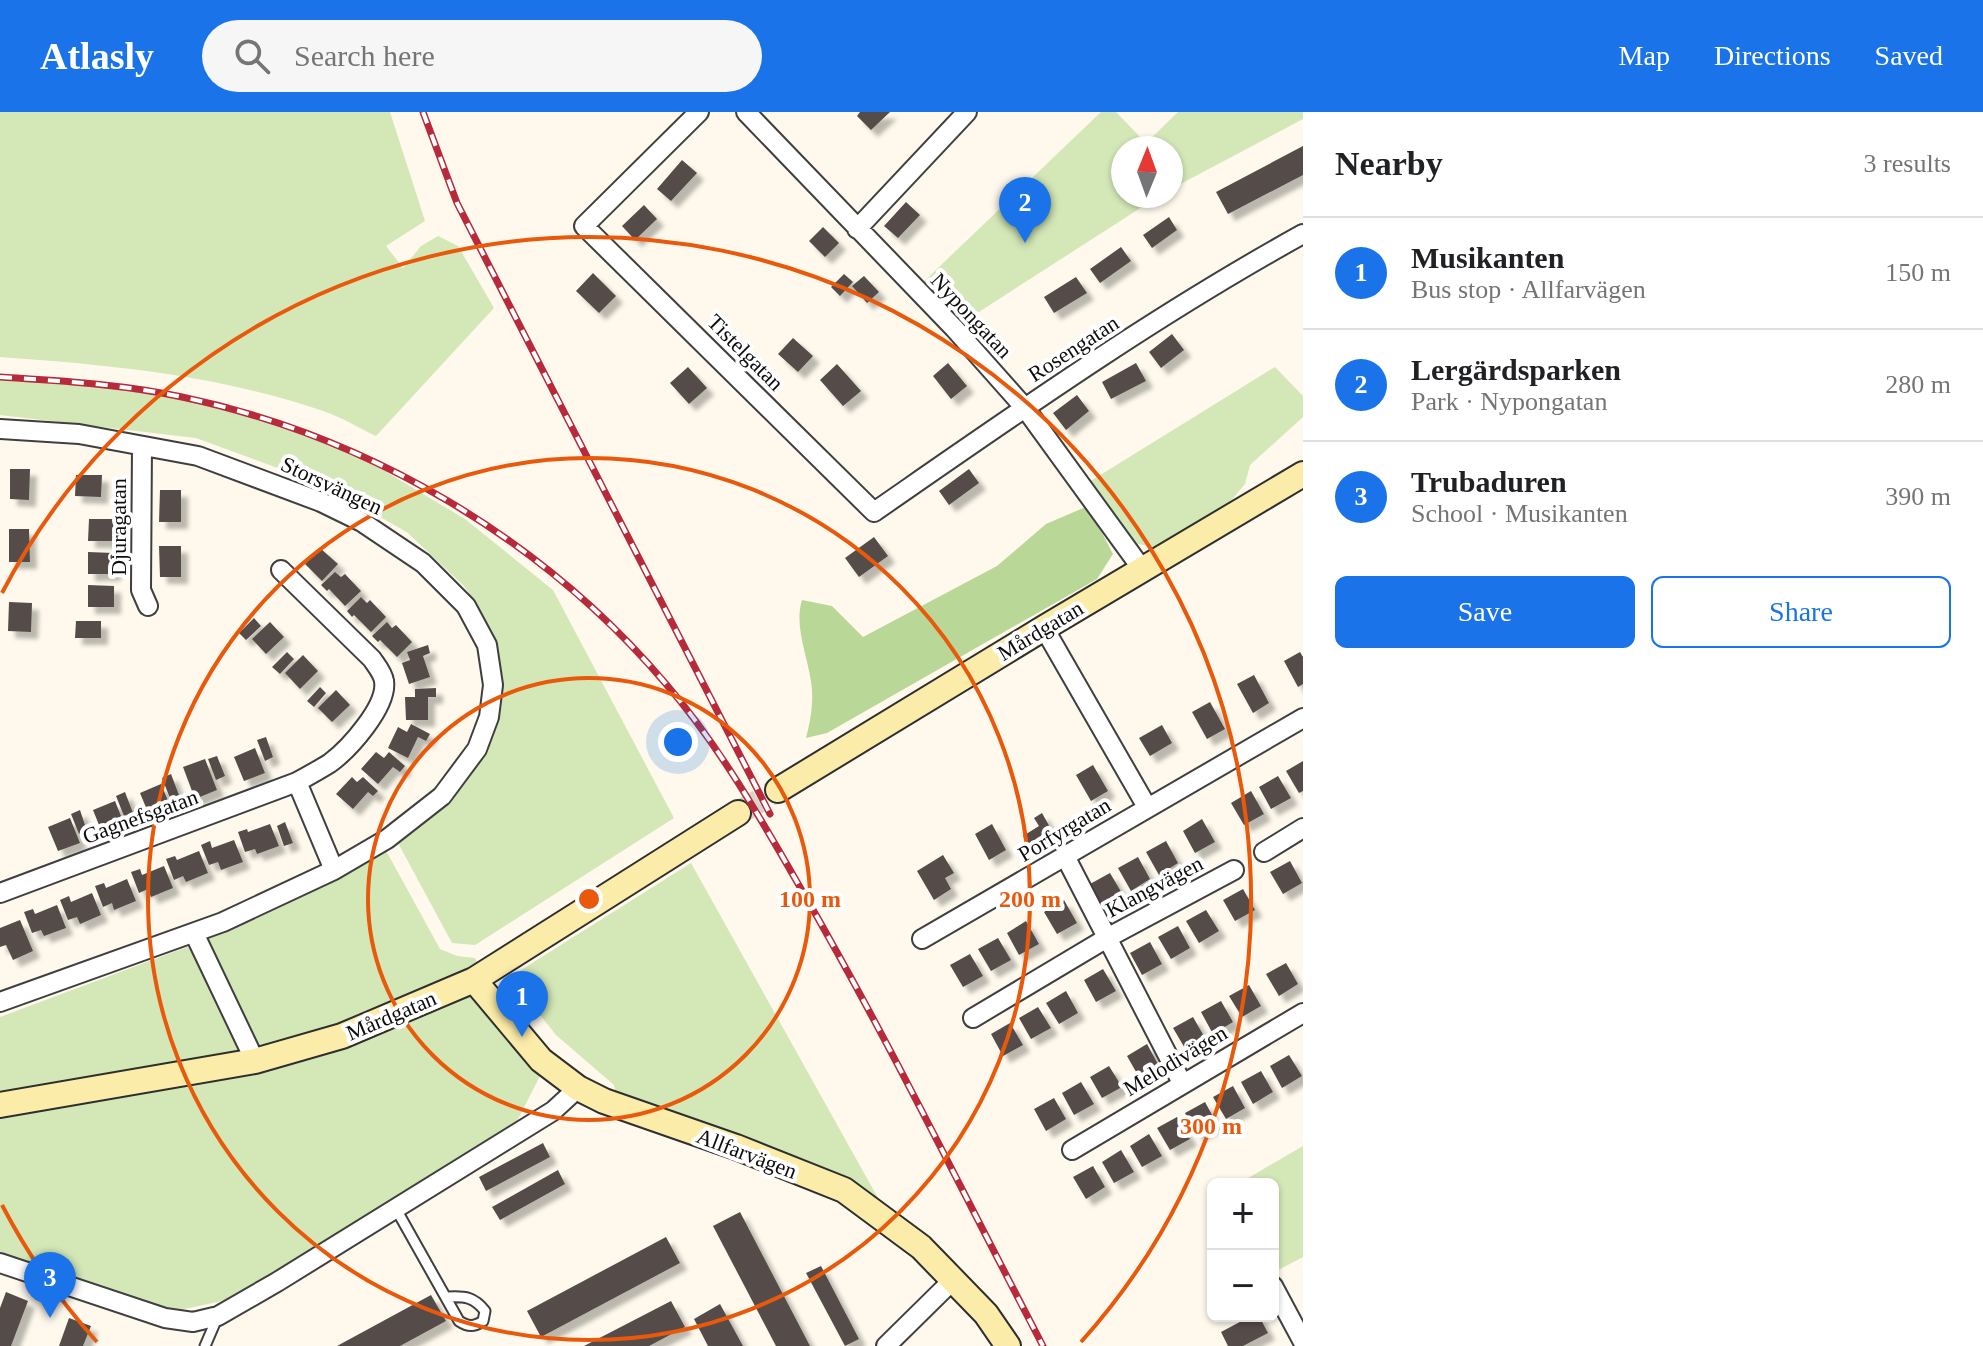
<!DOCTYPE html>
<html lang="en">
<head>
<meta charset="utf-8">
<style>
  body { margin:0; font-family:Georgia,serif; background:#f6f6f6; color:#202124 }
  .controls { position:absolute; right:24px; bottom:24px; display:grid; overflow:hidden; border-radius:12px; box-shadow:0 2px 6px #0004 }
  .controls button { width:72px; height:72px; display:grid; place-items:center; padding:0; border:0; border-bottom:2px solid #e0e0e0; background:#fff; color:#202124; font:40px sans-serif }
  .compass { position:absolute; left:1111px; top:24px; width:72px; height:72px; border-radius:50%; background:#fff; box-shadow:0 2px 6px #0004; rotate:1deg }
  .you { position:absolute; left:678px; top:630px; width:28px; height:28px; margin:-20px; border:6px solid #fff; border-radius:50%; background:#1a73e8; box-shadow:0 0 0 12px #1a73e833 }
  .badge { display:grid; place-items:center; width:52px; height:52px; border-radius:50%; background:#1a73e8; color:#fff; font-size:26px; font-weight:700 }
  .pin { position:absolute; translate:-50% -66px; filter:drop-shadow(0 2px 4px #0008) }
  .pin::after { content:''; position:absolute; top:42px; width:28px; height:24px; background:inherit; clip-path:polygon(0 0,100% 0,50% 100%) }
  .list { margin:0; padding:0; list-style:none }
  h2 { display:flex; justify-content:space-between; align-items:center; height:104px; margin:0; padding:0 32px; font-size:34px }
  h2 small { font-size:26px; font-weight:400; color:#757577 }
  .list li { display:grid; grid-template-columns:52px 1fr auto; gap:24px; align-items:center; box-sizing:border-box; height:112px; padding:0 32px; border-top:2px solid #e0e0e0 }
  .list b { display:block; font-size:30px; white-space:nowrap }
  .list p { margin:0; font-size:26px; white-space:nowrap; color:#757577 }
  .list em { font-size:26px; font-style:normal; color:#757577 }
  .actions { display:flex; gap:16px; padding:24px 32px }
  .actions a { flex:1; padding:18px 0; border:2px solid #1a73e8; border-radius:12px; text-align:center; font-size:28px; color:#1a73e8 }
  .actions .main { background:#1a73e8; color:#fff }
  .icon { flex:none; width:44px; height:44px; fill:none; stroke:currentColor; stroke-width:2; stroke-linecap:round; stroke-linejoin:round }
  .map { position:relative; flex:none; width:1303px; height:1234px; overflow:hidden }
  header { display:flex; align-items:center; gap:48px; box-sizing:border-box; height:112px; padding:0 40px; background:#1a73e8; color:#fff }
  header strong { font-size:38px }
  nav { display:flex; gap:44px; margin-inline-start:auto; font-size:28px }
  .search { width:560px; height:72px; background:#f6f6f6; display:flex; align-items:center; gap:20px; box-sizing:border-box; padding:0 28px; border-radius:44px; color:#757577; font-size:30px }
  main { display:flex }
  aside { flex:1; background:#fff }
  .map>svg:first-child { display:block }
  .green { fill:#d3e7b7 }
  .forest { fill:#b9d797 }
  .building { fill:#544c49; filter:url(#shadow) }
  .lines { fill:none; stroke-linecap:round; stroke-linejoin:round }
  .secondary-tunnel { stroke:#dad5ca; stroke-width:24; stroke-dasharray:24 12; stroke-linecap:butt }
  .lane-casing { stroke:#3f3f3f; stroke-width:13 }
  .street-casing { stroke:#3f3f3f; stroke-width:22 }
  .secondary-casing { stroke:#2e2e2e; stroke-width:28 }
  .lane { stroke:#fff; stroke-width:9 }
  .street { stroke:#fff; stroke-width:18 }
  .secondary { stroke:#fceca9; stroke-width:24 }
  .rail-casing { stroke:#b62a3b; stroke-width:7 }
  .rail { stroke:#fff; stroke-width:4; stroke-dasharray:12; stroke-linecap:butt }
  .ring { fill:none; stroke:#e8590c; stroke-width:4 }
  .labels { text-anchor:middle; stroke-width:8; stroke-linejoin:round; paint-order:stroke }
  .street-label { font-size:22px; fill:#0c0c0c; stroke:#fff }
  .centre { fill:#e8590c; stroke:#fff; stroke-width:4 }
  .ring-label { font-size:24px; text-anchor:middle; font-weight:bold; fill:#e8590c; stroke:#fff; stroke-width:8; stroke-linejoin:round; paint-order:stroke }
</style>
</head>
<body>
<header>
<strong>Atlasly</strong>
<div class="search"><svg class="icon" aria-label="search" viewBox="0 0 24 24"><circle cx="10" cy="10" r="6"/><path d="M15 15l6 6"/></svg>Search here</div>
<nav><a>Map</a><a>Directions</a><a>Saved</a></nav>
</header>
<main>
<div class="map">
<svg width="1303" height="1234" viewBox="0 0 1303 1234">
  <defs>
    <filter id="shadow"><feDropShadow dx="7" dy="7" stdDeviation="2" flood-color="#0004"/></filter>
  </defs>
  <rect width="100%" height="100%" fill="#fef9ec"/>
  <path class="green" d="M0,0H390L425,109L386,134L403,156L421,134L438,124L458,134L494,196L376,324C359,316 343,306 326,300C219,263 111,253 0,245Z
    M1101,0H1116L1146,31L1178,0H1303V7L1171,77V36H1123V84H1159L954,216L916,177Z
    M1275,255L1303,284V305L1250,353L1245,372L1223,398L1154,435L1133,431L1089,370Z
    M0,266L56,267L201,288L346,336L465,407L553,478L674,706L475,833L452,831L398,731L450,691L488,638L501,571L492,520L465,475L408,421L329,375L196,326L0,303Z
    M384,735L440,837L457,844L475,846L481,858L343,919L262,940L252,931L205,833L210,822Z
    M691,751L878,1086L826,1057L617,986L614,973L556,923L510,865Z
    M187,835L198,841L243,936L237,947L0,982V905Z
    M471,877L541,962L515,1013L231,1187L166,1201L0,1146V1000L253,954Z
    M1303,1034V1145L1278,1158L1273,1149V1072H1238Z"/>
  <path class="forest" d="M1088,394L1113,442L1097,467L827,621L806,626C811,606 814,589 811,569C807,543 794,513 802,488L832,494L863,525L997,454L1046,412Z"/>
  <path class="building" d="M860,0H890L871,18L857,4Z
    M1303,34V63L1228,102L1216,80Z
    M682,48L697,61L671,89L657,77Z
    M906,90L920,103L898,126L884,114Z
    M644,93L657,107L635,128L622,114Z
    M1169,105L1177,118L1152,136L1143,123Z
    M823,115L839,131L825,145L809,129Z
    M1121,135L1131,149L1100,171L1090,157Z
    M593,161L616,184L599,201L576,179Z
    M844,162L853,170L840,184L831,175Z
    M864,164L879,180L867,191L852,174Z
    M1076,165L1087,181L1054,201L1044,185Z
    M1172,222L1184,238L1161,256L1149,240Z
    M793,226L813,244L798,260L778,242Z
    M948,251L967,274L951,287L933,264Z
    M1136,251L1146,269L1111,287L1102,270Z
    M837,252L861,279L843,294L820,268Z
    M688,255L707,276L689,292L670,271Z
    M1077,283L1089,299L1066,318L1053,301Z
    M10,357H30L29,388L10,387Z
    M969,357L979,371L949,393L939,379Z
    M76,363H102L101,385L75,384Z
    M160,378H181V410H159Z
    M89,407H115L114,429H88Z
    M9,417H29L30,450H9Z
    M874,425L888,444L859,465L845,446Z
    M159,434H181V465H160Z
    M320,436L338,452L322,469L305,452Z
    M88,440L114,441V462H88Z
    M335,460L341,465L345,462L361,479L345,494L329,477L327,479L321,473Z
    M88,473L114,474V495H88Z
    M361,485L367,491L370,488L386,505L371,520L354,503L352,505L347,499Z
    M9,490L32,491L31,520L8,519Z
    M254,506L261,514L246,528L239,521Z
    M76,509H101V526H75Z
    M270,510L284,525L266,542L252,527Z
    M387,510L392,516L396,513L412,530L397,545L380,528L378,530L372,524Z
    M428,533L430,541L423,544L430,565L409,572L402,551L410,548L407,540Z
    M287,540L294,547L280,562L272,555Z
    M1300,540L1303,545V572L1298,575L1284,549Z
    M303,543L318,559L300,577L285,561Z
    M1254,563L1269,591L1253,601L1237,572Z
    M320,575L326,581L314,595L307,589Z
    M436,576V585H428V608H406L405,585H415V577Z
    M336,578L350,593L332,610L318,596Z
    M1210,590L1225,617L1207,627L1192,600Z
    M411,612L430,622L426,629L418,625L408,646L388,636L398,615L407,620Z
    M1162,613L1172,631L1150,644L1139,626Z
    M266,625L273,645L265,649L257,628Z
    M255,636L265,661L244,669L234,645Z
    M376,640L384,646L389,640L405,654L400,660L393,655L378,672L361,657Z
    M217,644L225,664L216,668L208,647Z
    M205,647L217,678L195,687L183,655Z
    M1303,649V679L1299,681L1286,659Z
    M1093,653L1108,679L1091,689L1076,663Z
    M171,662L179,683L170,686L162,666Z
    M1278,664L1291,686L1271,697L1259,675Z
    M352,665L357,670L363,665L378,679L373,684L368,680L353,697L336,682Z
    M161,672L171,696L150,705L140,681Z
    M1251,679L1264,702L1244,713L1231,691Z
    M125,680L133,701L124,704L116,684Z
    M115,689L125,714L103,723L93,698Z
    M80,698L87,719L79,722L71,702Z
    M1042,701L1056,726L1033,739L1023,724L1039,714L1034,706Z
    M70,706L80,731L58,739L48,715Z
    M1202,707L1215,730L1195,741L1183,719Z
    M285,710L293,731L284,734L277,714Z
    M270,712L279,734L257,742L255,737L245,740L238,720L247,717L248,720Z
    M992,712L1006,738L989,748L975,722Z
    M234,728L243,750L221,758L218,750L209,753L201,733L210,729L212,736Z
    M1166,729L1178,751L1159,763L1146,740Z
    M199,739L208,761L186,770L183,764L174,768L166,747L175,744L177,748Z
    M943,743L954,761L945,766L951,777L934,788L917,759Z
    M1138,745L1150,767L1131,779L1118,756Z
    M1290,749L1302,771L1283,782L1270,760Z
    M164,754L173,776L151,785L148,777L139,781L131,760L140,757L142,763Z
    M1110,761L1123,783L1103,795L1090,772Z
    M127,767L136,789L114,798L112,791L103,795L95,774L104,771L106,776Z
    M1243,777L1255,798L1235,809L1223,788Z
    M92,781L101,803L80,812L77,805L68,808L60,788L69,784L71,790Z
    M1064,788L1077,811L1057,822L1044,800Z
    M57,793L66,816L44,824L41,818L32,821L24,800L33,797L35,802Z
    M1206,798L1219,819L1199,831L1186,809Z
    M20,808L33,839L13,848L6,833L0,835V816Z
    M1026,809L1039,832L1019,843L1007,821Z
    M1178,814L1190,836L1171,847L1158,825Z
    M998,826L1011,848L991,859L978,837Z
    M1150,830L1162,852L1142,863L1130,841Z
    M970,842L983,864L963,875L950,853Z
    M1286,851L1298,872L1279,884L1266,862Z
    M1103,857L1116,879L1096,890L1084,868Z
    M1249,873L1261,894L1242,905L1229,884Z
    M1066,879L1078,901L1059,912L1046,891Z
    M1221,889L1233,910L1213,922L1201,900Z
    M1038,895L1051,916L1031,927L1019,906Z
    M1193,905L1205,926L1186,938L1173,916Z
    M1010,911L1023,933L1003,944L991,922Z
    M1147,932L1159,954L1139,965L1127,944Z
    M1289,943L1302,964L1282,976L1270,954Z
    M1109,954L1122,975L1102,986L1090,965Z
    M1261,959L1273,980L1253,992L1241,970Z
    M1081,970L1094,992L1074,1003L1062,981Z
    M1233,974L1245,996L1226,1007L1213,985Z
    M1054,986L1066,1007L1046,1019L1034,997Z
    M1205,990L1217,1012L1197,1023L1185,1001Z
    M1177,1005L1190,1027L1170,1038L1157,1016Z
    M1149,1022L1162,1044L1142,1055L1130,1034Z
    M543,1031L550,1045L486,1079L479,1065Z
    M1121,1038L1134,1060L1114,1071L1102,1050Z
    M1093,1054L1105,1075L1086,1087L1073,1065Z
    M558,1058L565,1072L500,1108L492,1095Z
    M740,1100L810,1234H776L713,1114Z
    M666,1125L680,1151L541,1225L527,1199Z
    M821,1154L859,1227L845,1234L806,1161Z
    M6,1180L28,1189L11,1234H0V1196Z
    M431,1183L446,1209L400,1234H337Z
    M671,1189L685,1215L649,1234H584Z
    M720,1192L743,1234H708L694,1207Z
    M1251,1204H1259L1268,1221L1243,1234H1228L1221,1220Z
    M69,1206L91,1214L83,1234H59Z"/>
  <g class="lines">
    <path class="secondary-tunnel" d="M738,701L778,678"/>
    <g class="lane-casing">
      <path id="lane" d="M396,1097L459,1209C468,1215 474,1215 483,1209L485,1199C474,1185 465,1184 448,1185
        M205,1234L218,1204"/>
    </g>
    <g class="street-casing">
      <path id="street" d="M699,0L584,114L874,400C1014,303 1154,204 1303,122
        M746,0L954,216L1025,296L1142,457
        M857,117L967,0
        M0,317L79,322L198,344L321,390L362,410L423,451L466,494L487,533L493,573L489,605L477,637L442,684L387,727L334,758L223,810L0,890
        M142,334L141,478L148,494
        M1044,516L1147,695
        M297,670L334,758
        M1264,740L1303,716
        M1065,744L1182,971
        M0,781L297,670C308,664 319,658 330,651C349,637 388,594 384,569C383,561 376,553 372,547L281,458
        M194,821L255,949
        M922,827L1303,606
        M973,906L1107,826L1234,758
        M1072,1038L1303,901
        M0,1151L165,1206L193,1210L218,1204L277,1170L553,999L578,976
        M1273,1174L1303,1230
        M886,1234L954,1167"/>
    </g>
    <g class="secondary-casing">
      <path id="secondary" d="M778,678L1044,516L1303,362
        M474,868L541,948L578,976L604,989L736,1035L844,1078L921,1135L986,1202L1008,1234
        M0,993L255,949L342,924L474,868L738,701"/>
    </g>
    <use href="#lane" class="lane"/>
    <use href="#street" class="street"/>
    <use href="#secondary" class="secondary"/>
    <g class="rail-casing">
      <path id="rail" d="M423,0L457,91L770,702
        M0,265C61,269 122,272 182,285C368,324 543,427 666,572C721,636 762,709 804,782C889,929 964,1083 1043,1234"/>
    </g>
    <use href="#rail" class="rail"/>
  </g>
  <g class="ring">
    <circle cx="589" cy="787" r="221"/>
    <circle cx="589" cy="787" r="441"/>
    <path d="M97 1230A662 662 0 0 1 2 1093M2 481A662 662 0 1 1 1081 1230"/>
  </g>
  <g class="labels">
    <g class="street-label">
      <text transform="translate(972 203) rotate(47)" y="8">Nypongatan</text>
      <text transform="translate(1073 236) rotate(-33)" y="8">Rosengatan</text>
      <text transform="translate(746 240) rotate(45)" y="8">Tistelgatan</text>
      <text transform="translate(332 373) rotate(25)" y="8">Storsvängen</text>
      <text transform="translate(118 415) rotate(-90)" y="8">Djuragatan</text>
      <text transform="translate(1040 518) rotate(-31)" y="8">Mårdgatan</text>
      <text transform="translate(140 704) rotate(-20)" y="8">Gagnefsgatan</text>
      <text transform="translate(1064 717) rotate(-31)" y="8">Porfyrgatan</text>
      <text transform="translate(1154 774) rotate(-28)" y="8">Klangvägen</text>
      <text transform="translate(391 903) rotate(-23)" y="8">Mårdgatan</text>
      <text transform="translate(1175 948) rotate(-31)" y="8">Melodivägen</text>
      <text transform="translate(747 1041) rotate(21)" y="8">Allfarvägen</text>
    </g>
  </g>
  <circle cx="589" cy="787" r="12" class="centre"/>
  <g class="ring-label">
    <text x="810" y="795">100 m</text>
    <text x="1030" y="795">200 m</text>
    <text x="1211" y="1022">300 m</text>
  </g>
</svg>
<div class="controls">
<button>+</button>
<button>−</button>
</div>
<svg class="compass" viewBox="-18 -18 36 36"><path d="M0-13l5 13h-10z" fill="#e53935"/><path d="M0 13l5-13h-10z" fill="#757577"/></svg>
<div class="you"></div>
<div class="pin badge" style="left:522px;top:925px">1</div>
<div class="pin badge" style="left:1025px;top:131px">2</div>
<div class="pin badge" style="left:50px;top:1206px">3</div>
</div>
<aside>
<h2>Nearby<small>3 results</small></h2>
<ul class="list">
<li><span class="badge">1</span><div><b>Musikanten</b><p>Bus stop · Allfarvägen</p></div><em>150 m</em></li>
<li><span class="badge">2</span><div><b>Lergärdsparken</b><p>Park · Nypongatan</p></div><em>280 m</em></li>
<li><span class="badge">3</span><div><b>Trubaduren</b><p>School · Musikanten</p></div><em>390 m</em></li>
</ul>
<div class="actions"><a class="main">Save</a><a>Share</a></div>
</aside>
</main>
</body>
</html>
